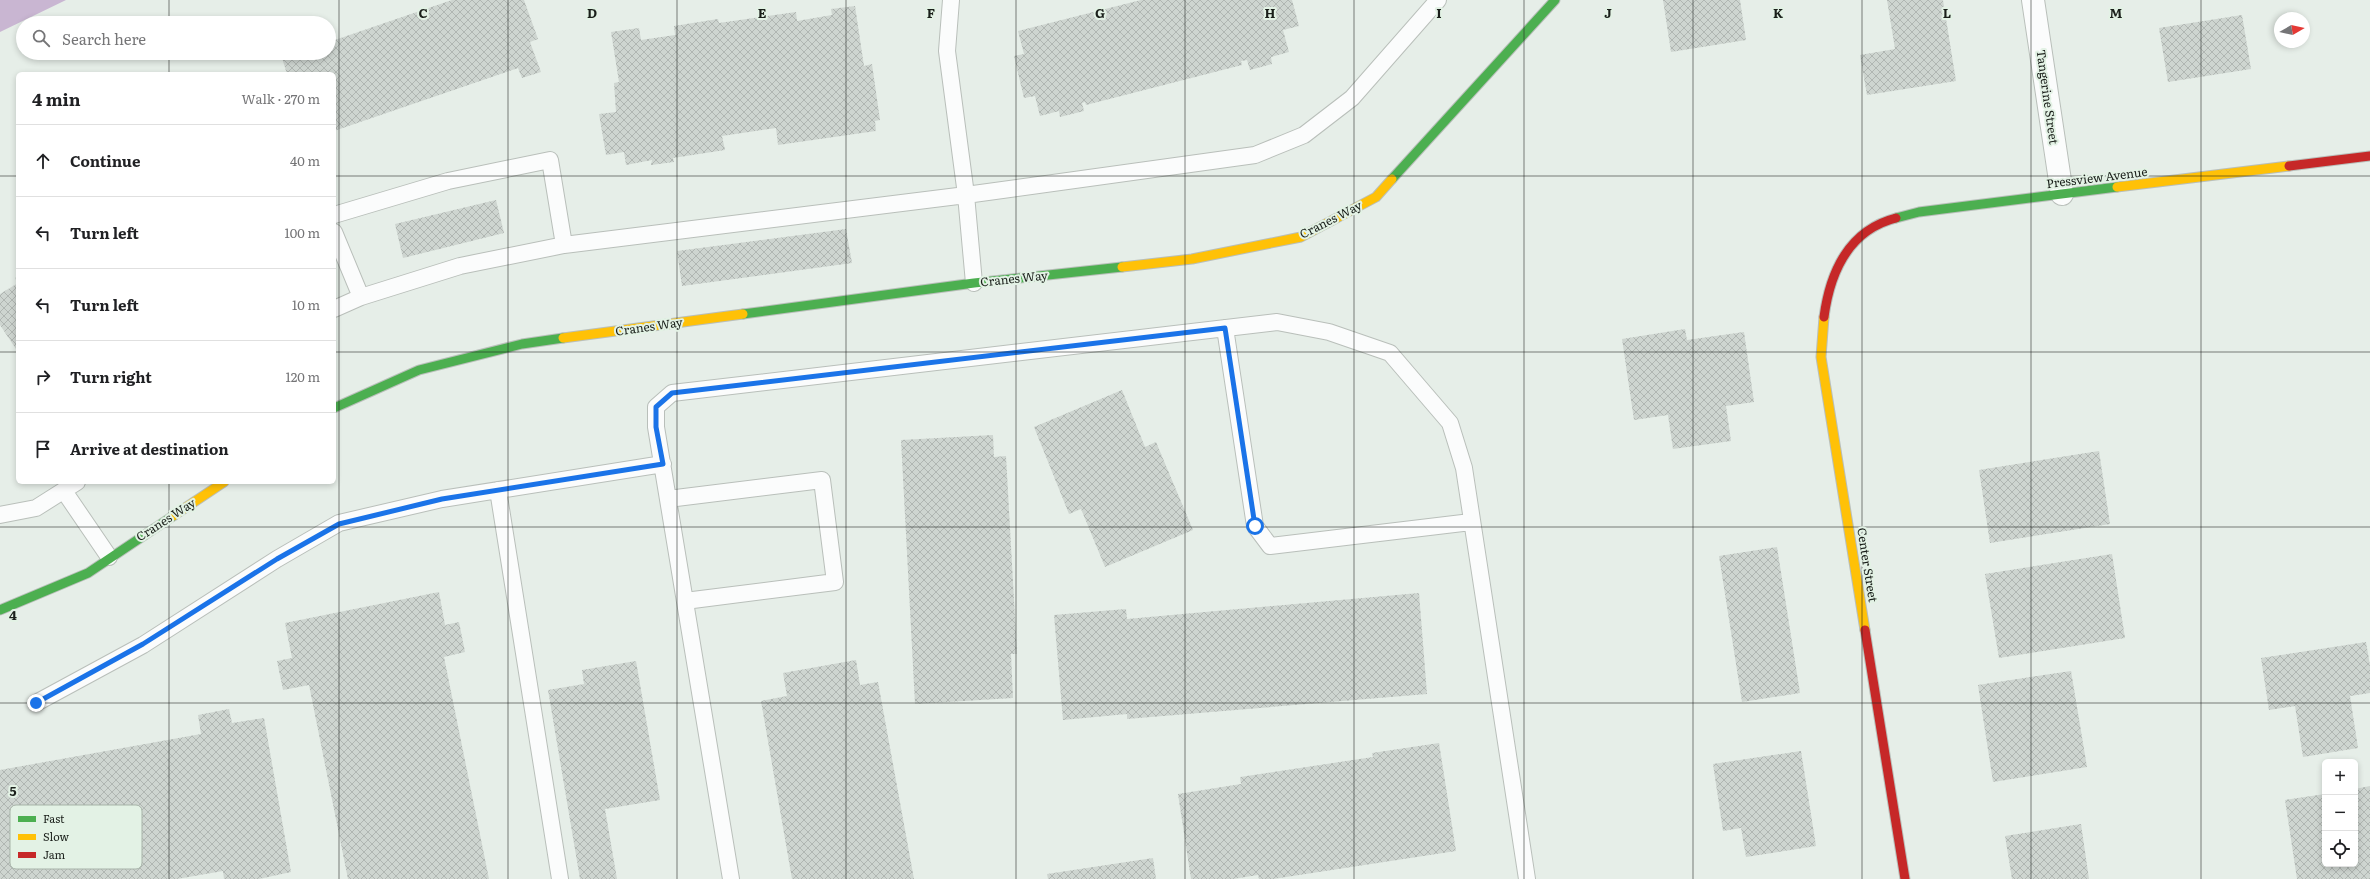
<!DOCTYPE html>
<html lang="en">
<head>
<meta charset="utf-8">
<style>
  body { margin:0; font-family:Literata,serif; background:#f2f2f2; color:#202124 }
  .controls { position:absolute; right:12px; bottom:12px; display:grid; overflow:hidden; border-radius:6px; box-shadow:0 2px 6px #0003 }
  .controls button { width:36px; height:36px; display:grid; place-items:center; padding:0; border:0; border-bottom:1px solid #e0e0e0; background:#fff; color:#202124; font:20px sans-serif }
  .compass { position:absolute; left:2274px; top:12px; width:36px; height:36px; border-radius:50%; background:#fff; box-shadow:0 2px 6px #0003; rotate:81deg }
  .stop { position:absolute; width:12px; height:12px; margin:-9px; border:3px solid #1a73e8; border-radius:50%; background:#fff }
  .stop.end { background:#1a73e8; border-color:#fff; box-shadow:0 1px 4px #0008 }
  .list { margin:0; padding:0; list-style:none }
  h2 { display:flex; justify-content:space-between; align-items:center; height:52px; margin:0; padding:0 16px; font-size:17px }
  h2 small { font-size:13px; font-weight:400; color:#757577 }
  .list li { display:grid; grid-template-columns:26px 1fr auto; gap:12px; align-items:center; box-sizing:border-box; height:72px; padding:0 16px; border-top:1px solid #e0e0e0 }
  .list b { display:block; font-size:15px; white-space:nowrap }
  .list em { font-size:13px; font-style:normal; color:#757577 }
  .icon { flex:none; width:22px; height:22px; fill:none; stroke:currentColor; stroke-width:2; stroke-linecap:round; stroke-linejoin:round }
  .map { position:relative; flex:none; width:2370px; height:879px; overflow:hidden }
  .search { position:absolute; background:#fff; box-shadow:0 2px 6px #0003; left:16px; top:16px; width:320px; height:44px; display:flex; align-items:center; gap:10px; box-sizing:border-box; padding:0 14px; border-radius:22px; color:#757577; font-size:15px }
  .panel { position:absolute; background:#fff; box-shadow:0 2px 6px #0003; left:16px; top:72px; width:320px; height:412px; border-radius:6px }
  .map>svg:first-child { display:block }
  .water { fill:#c9b6d2 }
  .building { fill:url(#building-cross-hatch) }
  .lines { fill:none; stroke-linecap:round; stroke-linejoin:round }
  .lane-casing { stroke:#b9bfba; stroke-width:18 }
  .street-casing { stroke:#b9bfba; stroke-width:24 }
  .fast-casing { stroke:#b9bfba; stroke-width:11 }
  .slow-casing { stroke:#b9bfba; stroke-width:11 }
  .jam-casing { stroke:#b9bfba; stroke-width:11 }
  .lane { stroke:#fbfcfc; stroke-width:16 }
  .street { stroke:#fbfcfc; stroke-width:22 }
  .fast { stroke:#4caf50; stroke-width:9 }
  .slow { stroke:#ffc107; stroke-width:9 }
  .jam { stroke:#c62828; stroke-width:9 }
  .route { stroke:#1a73e8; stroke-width:5 }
  .grid { fill:none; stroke:#1a1f1a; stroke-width:1; stroke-opacity:0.55 }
  .labels { text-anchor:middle; stroke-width:4; stroke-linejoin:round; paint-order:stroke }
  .street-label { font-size:12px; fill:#1a1f1a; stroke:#e3f2e5 }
  .key { fill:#e3f2e5; stroke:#a7b3a8; stroke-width:1 }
  .key-label { font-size:11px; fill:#1a1f1a }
  .grid-label { font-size:13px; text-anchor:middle; font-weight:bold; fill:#1a1f1a; stroke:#e3f2e5; stroke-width:4; stroke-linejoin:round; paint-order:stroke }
</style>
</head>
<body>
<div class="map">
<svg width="2370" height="879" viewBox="0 0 2370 879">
  <defs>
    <pattern id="building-cross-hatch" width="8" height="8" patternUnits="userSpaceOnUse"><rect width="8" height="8" fill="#ced5d0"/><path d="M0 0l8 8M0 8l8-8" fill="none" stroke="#b0b6b2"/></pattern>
  </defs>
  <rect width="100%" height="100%" fill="#e6eee8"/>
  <path class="water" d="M0,0H66L0,32Z"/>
  <path class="building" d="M452,0H524L538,39L530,42L541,72L522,78L518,68L334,131V74H287L282,58L298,53H329V42Z
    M1141,0H1292L1299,26L1283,30L1289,52L1271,57L1272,64L1250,70L1247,60L1241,61L1242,65L1086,105L1085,102L1082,103L1084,111L1060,117L1059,111L1040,116L1035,96L1024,98L1014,56L1024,54L1018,31Z
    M1663,0H1740L1746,40L1671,52Z
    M1887,0H1943L1956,81L1867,95L1860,55L1895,49Z
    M855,6L864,66L872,64L880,120L875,121L876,131L778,145L776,128L722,136L725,150L673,158L674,162L651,165L652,160L626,165L624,152L606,155L599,114L616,112L614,83L619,82L611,32L639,28L641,40L675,35L674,26L718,19L719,23L796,12L797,21L832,15L831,9Z
    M2242,15L2251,69L2168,82L2159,28Z
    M496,200L504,233L403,258L395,224Z
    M846,229L852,263L682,286L677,251Z
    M18,275V352L0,325V294L18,283L15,278Z
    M1685,329L1687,340L1744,332L1754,402L1726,406L1731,441L1673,449L1668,415L1634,420L1622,339Z
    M1122,390L1145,447L1156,442L1193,530L1105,567L1081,509L1069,514L1034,427Z
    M993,435L994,457L1006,456L1017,654H1011L1013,698L915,704L901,440Z
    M2099,451L2110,524L1990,543L1979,470Z
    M1777,547L1800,693L1742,702L1719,556Z
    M2112,554L2125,638L1999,658L1985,574Z
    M439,592L445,625L459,622L465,652L444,657L489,879H348L309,685L283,690L277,661L292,658L285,623Z
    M1419,593L1427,694L1127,719V714L1063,720L1054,615L1126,609L1127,619Z
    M2366,642L2370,665V693L2350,696L2358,748L2303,757L2295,706L2269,710L2261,658Z
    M856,660L860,685L878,682L914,879H792L761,701L787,696L783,673Z
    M636,661L660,800L605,809L617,879H580L548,690L584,684L582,670Z
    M2071,671L2087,767L1993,782L1978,685Z
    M229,709L232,723L264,718L291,872L259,879H224L223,871L177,879H0V770L201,734L198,715Z
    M1439,743L1456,851L1273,879H1259L1258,875L1233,879H1191L1178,794L1241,784L1240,777L1373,757L1372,753Z
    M1801,751L1816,846L1746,857L1741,828L1723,831L1713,764Z
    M2370,786V879H2297L2285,800L2325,794V864H2355V789Z
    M2081,824L2089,879H2012L2005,836Z
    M1153,858L1156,879H1048L1047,874Z"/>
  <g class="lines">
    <g class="lane-casing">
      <path id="lane" d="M951,0L947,51L966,195L974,283
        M334,215L448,181L550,160L564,245
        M334,232L361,297
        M334,309L361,297L460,266L564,245L966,195L1255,155L1304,135L1352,98L1438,0
        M1225,328L1255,526L1270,546L1471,522
        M498,490L560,879
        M64,491L109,557
        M668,499L822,480L835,582L685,601
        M0,515L36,508L77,482
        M36,703L143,645L277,559L339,523L442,499L663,464
        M731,879L656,427V407L672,393L1277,322L1329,332L1390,353L1450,423L1464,468L1527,879"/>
    </g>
    <g class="street-casing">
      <path id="street" d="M2033,0L2062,194"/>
    </g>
    <g class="fast-casing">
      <path id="fast" d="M1392,179L1555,0
        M1896,218L1919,212L2117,187
        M743,314L974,283L1122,267
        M334,408L419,370L522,344L563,338
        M0,610L88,573L173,516"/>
    </g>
    <g class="slow-casing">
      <path id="slow" d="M2117,187L2289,166
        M1122,267L1192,259L1301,237L1376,197L1392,179
        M1824,317L1821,357L1865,630
        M563,338L743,314
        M173,516L224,482"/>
    </g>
    <g class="jam-casing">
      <path id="jam" d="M2289,166L2370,156
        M1824,317C1830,272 1849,230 1896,218
        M1865,630L1905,879"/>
    </g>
    <use href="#lane" class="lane"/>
    <use href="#street" class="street"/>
    <use href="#fast" class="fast"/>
    <use href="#slow" class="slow"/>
    <use href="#jam" class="jam"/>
  </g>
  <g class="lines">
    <path class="route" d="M36,703L143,644L277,559L339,524L442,499L663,464L656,427V407L672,393L1225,328L1255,526"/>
  </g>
  <path class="grid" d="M169,0V23M339,0V879M508,0V879M677,0V879M846,0V879M1016,0V879M1185,0V879M1354,0V879M1524,0V879M1693,0V879M1862,0V879M2031,0V879M2201,0V879M169,53V74M0,176H18M334,176H2370M0,352H18M334,352H2370M169,482V879M0,527H2370M0,703H2370"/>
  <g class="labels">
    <g class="street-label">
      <text transform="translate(2047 97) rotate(82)" y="4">Tangerine Street</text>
      <text transform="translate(2097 178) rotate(-7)" y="4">Pressview Avenue</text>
      <text transform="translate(1331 220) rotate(-27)" y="4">Cranes Way</text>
      <text transform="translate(1014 279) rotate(-6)" y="4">Cranes Way</text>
      <text transform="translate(649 327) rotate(-8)" y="4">Cranes Way</text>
      <text transform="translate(166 520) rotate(-33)" y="4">Cranes Way</text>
      <text transform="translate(1867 565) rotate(81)" y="4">Center Street</text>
    </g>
  </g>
  <rect x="10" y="805" width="132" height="64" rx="6" class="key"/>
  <rect x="18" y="816" width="18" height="6" fill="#4caf50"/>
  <rect x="18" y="834" width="18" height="6" fill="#ffc107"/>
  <rect x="18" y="852" width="18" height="6" fill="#c62828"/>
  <g class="key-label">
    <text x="43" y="823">Fast</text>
    <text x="43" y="841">Slow</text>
    <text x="43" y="859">Jam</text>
  </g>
  <g class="grid-label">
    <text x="423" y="18">C</text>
    <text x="592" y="18">D</text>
    <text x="762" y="18">E</text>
    <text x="931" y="18">F</text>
    <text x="1100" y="18">G</text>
    <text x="1270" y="18">H</text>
    <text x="1439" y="18">I</text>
    <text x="1608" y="18">J</text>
    <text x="1778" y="18">K</text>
    <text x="1947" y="18">L</text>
    <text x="2116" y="18">M</text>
    <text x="13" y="620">4</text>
    <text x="13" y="796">5</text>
  </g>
</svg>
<div class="controls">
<button>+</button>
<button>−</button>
<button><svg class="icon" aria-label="locate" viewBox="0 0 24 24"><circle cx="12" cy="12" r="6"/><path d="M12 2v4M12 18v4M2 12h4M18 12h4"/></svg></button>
</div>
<svg class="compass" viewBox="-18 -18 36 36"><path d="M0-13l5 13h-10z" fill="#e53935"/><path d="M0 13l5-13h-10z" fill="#757577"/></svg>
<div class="stop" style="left:1255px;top:526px"></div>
<div class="stop end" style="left:36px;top:703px"></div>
<div class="search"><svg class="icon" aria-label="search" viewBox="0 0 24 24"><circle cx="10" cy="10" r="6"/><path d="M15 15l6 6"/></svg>Search here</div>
<section class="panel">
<h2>4 min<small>Walk · 270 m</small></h2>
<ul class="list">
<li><svg class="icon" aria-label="ahead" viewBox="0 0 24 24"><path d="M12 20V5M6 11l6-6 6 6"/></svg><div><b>Continue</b></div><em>40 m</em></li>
<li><svg class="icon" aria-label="left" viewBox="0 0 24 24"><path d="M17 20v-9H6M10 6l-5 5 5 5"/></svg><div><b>Turn left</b></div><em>100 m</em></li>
<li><svg class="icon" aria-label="left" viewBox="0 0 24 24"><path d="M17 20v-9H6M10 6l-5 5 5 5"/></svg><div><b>Turn left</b></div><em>10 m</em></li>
<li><svg class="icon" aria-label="right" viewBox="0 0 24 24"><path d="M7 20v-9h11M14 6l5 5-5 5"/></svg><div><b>Turn right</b></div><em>120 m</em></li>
<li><svg class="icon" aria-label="arrive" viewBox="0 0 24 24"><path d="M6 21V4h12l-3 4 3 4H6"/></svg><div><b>Arrive at destination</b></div></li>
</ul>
</section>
</div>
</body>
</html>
